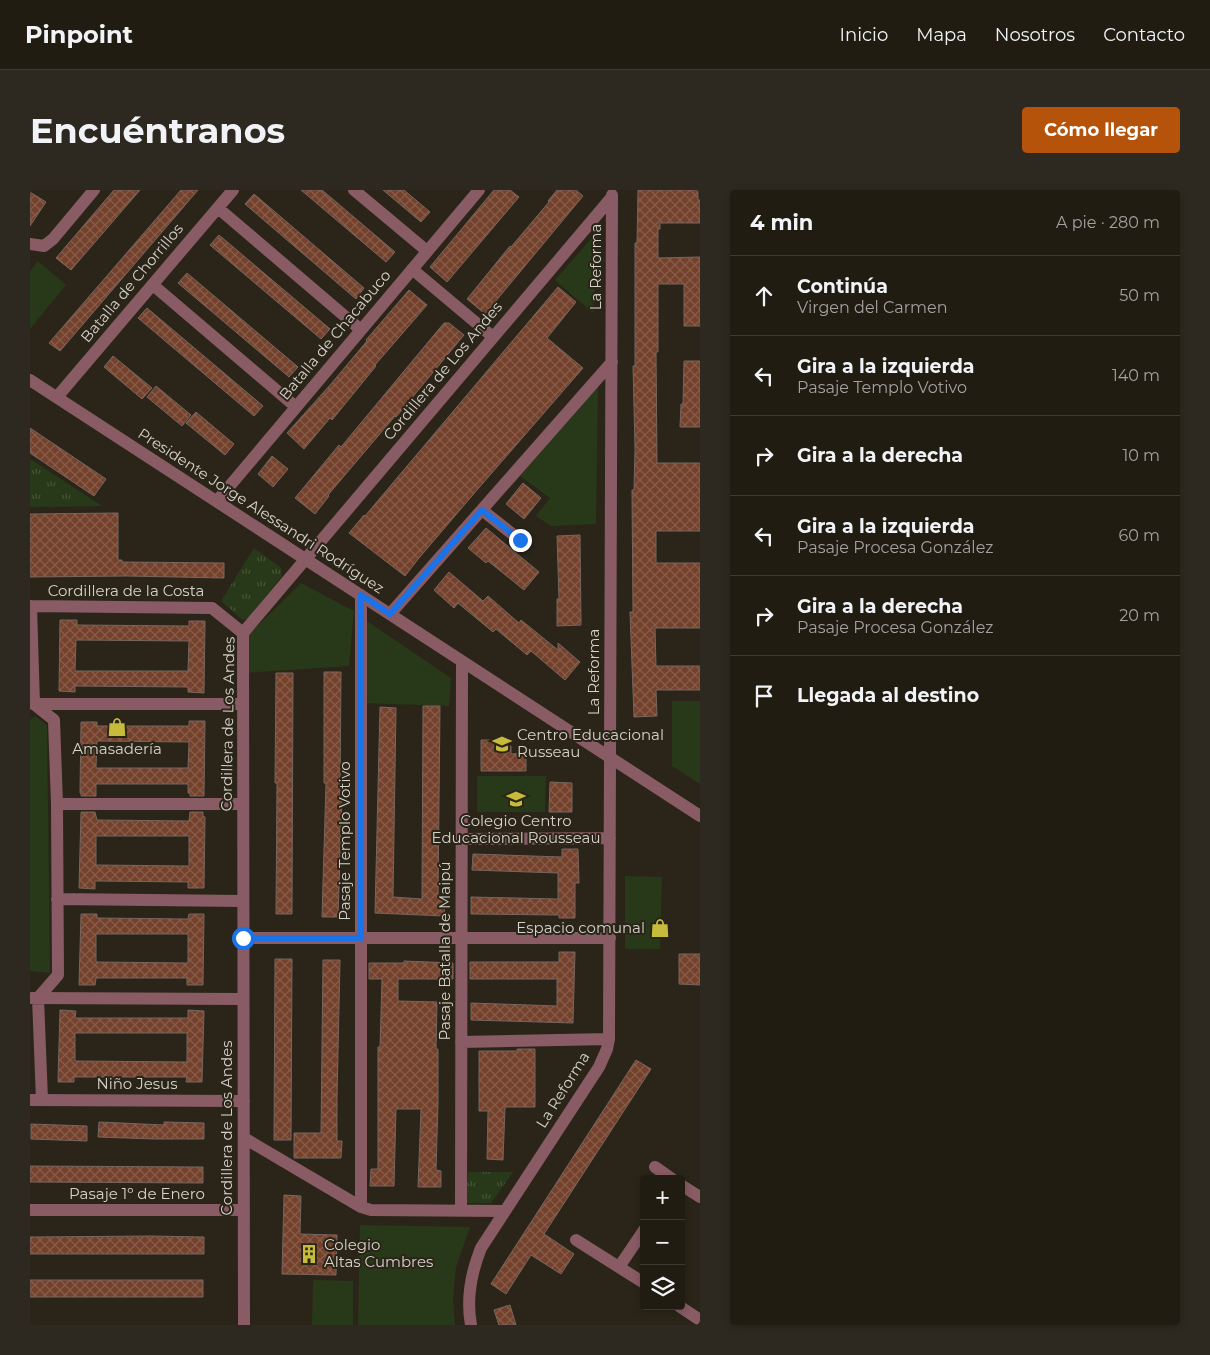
<!DOCTYPE html>
<html lang="es">
<head>
<meta charset="utf-8">
<style>
  body { margin:0; font-family:Montserrat,sans-serif; background:#2d2920; color:#f1f3f6 }
  .controls { position:absolute; right:15px; bottom:15px; display:grid; overflow:hidden; border-radius:5px; box-shadow:0 2px 8px #0003 }
  .controls button { width:45px; height:45px; display:grid; place-items:center; padding:0; border:0; border-bottom:1px solid #3d3a32; background:#201c12; color:#f1f3f6; font:25px sans-serif }
  .stop { position:absolute; width:15px; height:15px; margin:-11px; border:4px solid #1a73e8; border-radius:50%; background:#fff }
  .stop.end { background:#1a73e8; border-color:#fff; box-shadow:0 1px 5px #0008 }
  .list { margin:0; padding:0; list-style:none }
  h2 { display:flex; justify-content:space-between; align-items:center; height:65px; margin:0; padding:0 20px; font-size:21px }
  h2 small { font-size:16px; font-weight:400; color:#a2a19f }
  .list li { display:grid; grid-template-columns:32px 1fr auto; gap:15px; align-items:center; box-sizing:border-box; height:80px; padding:0 20px; border-top:1px solid #3d3a32 }
  .list b { display:block; font-size:19px; white-space:nowrap }
  .list p { margin:0; font-size:16px; white-space:nowrap; color:#a2a19f }
  .list em { font-size:16px; font-style:normal; color:#a2a19f }
  .icon { flex:none; width:28px; height:28px; fill:none; stroke:currentColor; stroke-width:2; stroke-linecap:round; stroke-linejoin:round }
  .map { position:relative; flex:none; width:670px; height:1135px; overflow:hidden; border-radius:5px }
  header { display:flex; align-items:center; gap:30px; box-sizing:border-box; height:70px; padding:0 25px; background:#201c12; border-bottom:1px solid #3d3a32 }
  header strong { font-size:24px }
  nav { display:flex; gap:28px; margin-inline-start:auto; font-size:18px }
  .intro { display:flex; align-items:center; justify-content:space-between; box-sizing:border-box; height:120px; padding:0 30px }
  h1 { margin:0; font-size:35px }
  .button { padding:12px 22px; border-radius:5px; background:#b45309; color:#fff; font-size:18px; font-weight:700 }
  main { display:flex; gap:30px; padding:0 30px }
  aside { flex:1; background:#201c12; border-radius:5px; box-shadow:0 2px 8px #0003 }
  .map>svg:first-child { display:block }
  .grass { fill:url(#grass-tufts) }
  .park { fill:#283919 }
  .building { fill:url(#building-cross-hatch); stroke:#776660; fill-rule:evenodd }
  .lines { fill:none; stroke-linecap:round; stroke-linejoin:round }
  .minor { stroke:#895b65; stroke-width:12 }
  .route { stroke:#1a73e8; stroke-width:6 }
  .labels { text-anchor:middle; stroke-width:4; stroke-linejoin:round; paint-order:stroke }
  .street-label { font-size:15px; fill:#d5d2ca; stroke:#2a2518 }
  .poi-label { font-size:15px; fill:#d5d2ca; stroke:#2a2518; text-anchor:start }
</style>
</head>
<body>
<header>
<strong>Pinpoint</strong>
<nav><a>Inicio</a><a>Mapa</a><a>Nosotros</a><a>Contacto</a></nav>
</header>
<div class="intro"><h1>Encuéntranos</h1><a class="button">Cómo llegar</a></div>
<main>
<div class="map">
<svg width="670" height="1135" viewBox="0 0 670 1135">
  <defs>
    <pattern id="grass-tufts" width="24" height="20" patternUnits="userSpaceOnUse" patternTransform="scale(1.25)"><rect width="24" height="20" fill="#283919"/><path d="M3 7l-1-3M5 7V3M7 7l1-3M15 17l-1-3M17 17v-4M19 17l1-3" fill="none" stroke="#465539"/></pattern>
    <pattern id="building-cross-hatch" width="8" height="8" patternUnits="userSpaceOnUse" patternTransform="scale(1.25)"><rect width="8" height="8" fill="#74412c"/><path d="M0 0l8 8M0 8l8-8" fill="none" stroke="#875c49"/></pattern>
  </defs>
  <rect width="100%" height="100%" fill="#2a2518"/>
  <path class="grass" d="M0,269L72,316L0,317Z
    M224,358L251,378L252,386L219,427L213,430L191,411Z
    M438,982H483L461,1013H436Z"/>
  <path class="park" d="M569,40L563,123L525,90Z
    M8,71L36,95L0,139V81Z
    M568,194L566,334L521,336L506,326L520,308L490,286Z
    M271,393L324,421L319,476L214,483L215,448Z
    M334,429L421,488L419,516L334,513Z
    M642,511H670V594L642,576Z
    M5,526L17,535L20,783L0,781V530Z
    M447,586H516L515,622H447Z
    M595,686L632,687L630,759H595Z
    M330,1035L440,1037L426,1077L423,1110L425,1135H328Z
    M283,1090L323,1091V1135H282Z"/>
  <path class="building" d="M84,0H110L41,80L26,68Z
    M151,0H168L30,161L19,153Z
    M271,0H292L365,62L356,72Z
    M353,0H374L400,22L391,32Z
    M464,0H480L489,7L417,92L400,77Z
    M527,0H546L553,6L455,124L437,109L480,56L481,57L519,12L518,11Z
    M608,0H668V10H670V33H630V39H628V68L670,67V136H654V94H628V162H626L627,273H670V341H626V373H670V438H625L626,476H670V500H626L627,526L604,527L600,422H603L602,300H604L605,259L603,176H605V53H607Z
    M0,2L16,12L0,36Z
    M224,4L334,98L326,109L215,14Z
    M189,45L300,139L291,149L180,55Z
    M157,83L268,177L259,187L148,93Z
    M528,97L546,112L517,148L553,178L447,300L389,368L375,386L319,343L334,325L335,326Z
    M379,100L397,115L345,175L346,176L302,230L300,228L274,259L257,243L301,194L337,151L336,150Z
    M117,118L233,216L224,226L108,128Z
    M414,133H419L434,145L366,227L365,226L298,305L299,306L285,324L265,308L309,255L311,257Z
    M83,166L122,198L112,209L74,177Z
    M654,171H670V237H650L651,214H653Z
    M126,196L161,225L152,236L117,207Z
    M166,222L204,254L195,265L156,233Z
    M0,238L76,289L64,306L0,263Z
    M242,266L258,279L243,297L228,284Z
    M493,293L511,308L494,329L476,314Z
    M88,323V370H92V372L194,373V388L97,386L0,387V324Z
    M456,338L509,382L494,400L458,371L456,373L438,358Z
    M550,345L551,435L527,436V409H529L527,346Z
    M419,382L453,411L458,406L489,433L491,430L528,460V453L550,472L535,490L501,461L497,465L466,439L463,442L428,413L424,418L404,400Z
    M30,430H47V435L159,436V431H175L174,503L158,502V497L45,496V502L29,501ZM46,450L159,451L158,481H45Z
    M294,482H311L310,604H312L308,727H292L296,593H294Z
    M246,483H263L262,724H246L247,593H245Z
    M393,516H410L408,709H415L414,726L345,723L350,517L366,518L363,707L392,709Z
    M159,531H175L174,606H160V603H158V594H66V606H51V603H50L51,532H67V536H159ZM67,551L159,552L158,578H66Z
    M451,550H467V556H481V564L496,563V581H451Z
    M520,592L542,593V622H519Z
    M51,622H65L67,630L159,631L160,622H173V626L175,627L174,698H158V692L65,691V699L49,698ZM66,646H159V676L66,675Z
    M532,659H548L549,693H545V728H529V725L441,724V707L528,709V683L442,680L443,664L532,667Z
    M51,724H67V728L158,729L159,724H174L173,795H157V788H66L65,795H49ZM66,744H158V773L66,772Z
    M529,762H545L543,833L441,830V813L527,816V789H440V772H529Z
    M649,764H670V795L649,794Z
    M245,769H262L261,950H244Z
    M293,770H310L307,909V951H312L311,968H264V943H291Z
    M374,771L423,773V789H368V811L407,812L406,859H408V913L406,980L411,981V997H388L391,919H366L364,996H340L341,979H348V857H350L352,789H339V773H374Z
    M30,820L46,821L45,828H158V820L174,821L172,892H156L157,887H44V892H28ZM45,843H157V872L45,871Z
    M487,859H505V917H475L473,970L457,969L458,921H449V861H487Z
    M606,870L621,879L514,1044L544,1064L531,1084L501,1065L476,1104L461,1094Z
    M69,932L134,935V932L174,933V949H124L68,947Z
    M1,934L57,936V951L1,949Z
    M0,976L173,977V993L0,992Z
    M254,1005L271,1006L270,1044L307,1045L306,1085L252,1084Z
    M121,1046L174,1047V1064H0V1047Z
    M0,1090H173V1107H0Z
    M480,1115L486,1135H469L464,1120Z"/>
  <g class="lines">
    <path class="minor" d="M324,0L397,61
      M188,18L331,140
      M0,54L14,56L23,49L64,0
      M382,79L463,147
      M123,95L266,217
      M0,190L670,626
      M27,207L203,0
      M187,311L449,0
      M452,320L490,350
      M331,405V1017
      M0,416L182,418L213,443
      M1,416L4,514L24,530L27,614L28,785L8,808L12,910
      M360,424L582,172
      M3,514H213
      M27,614H213
      M431,649L580,648
      M27,709L213,711
      M213,748H580
      M2,808L213,809
      M431,852L579,849
      M0,910L214,911
      M214,948L331,1017L341,1020L474,1021
      M625,977L642,989
      M651,995L670,1007
      M0,1020H214
      M431,1020L432,471
      M546,1050L614,1093
      M589,1077L614,1040
      M649,1116L670,1130
      M214,1135L213,443L582,7
      M441,1135C436,1108 441,1083 451,1058L569,877L577,859L579,849L582,5"/>
  </g>
  <g class="lines">
    <path class="route" d="M213,748H331V405L360,424L452,320L490,350"/>
  </g>
  <defs>
    <g id="shop-bare" transform="scale(1.5)"><path d="M-5-2.5h2.3a2.7 3.5 0 0 1 5.4 0H5L5.5 6h-11ZM-1.5-2.5h3a1.5 2.3 0 0 0-3 0Z" fill="#c7bb3c" stroke="#2a2518" stroke-width="2.5" paint-order="stroke"/></g>
    <g id="school-bare" transform="scale(1.5)"><path d="M0-5L7-2L0 1L-7-2ZM-4 1L0 2.5L4 1V4Q0 6-4 4Z" fill="#c7bb3c" stroke="#2a2518" stroke-width="2.5" paint-order="stroke"/></g>
    <g id="building-bare" transform="scale(1.5)"><path d="M-4-6H4V6H1V3H-1V6H-4ZM-2.5-4.3h1.7v1.8h-1.7ZM.8-4.3h1.7v1.8H.8ZM-2.5-1h1.7V.8h-1.7ZM.8-1h1.7V.8H.8Z" fill="#c7bb3c" stroke="#2a2518" stroke-width="2.5" paint-order="stroke"/></g>
  </defs>
  <g fill-rule="evenodd">
    <use href="#shop-bare" x="87" y="537"/>
    <use href="#school-bare" x="472" y="554"/>
    <use href="#school-bare" x="486" y="609"/>
    <use href="#shop-bare" x="630" y="738"/>
    <use href="#building-bare" x="279" y="1064"/>
  </g>
  <g class="labels">
    <g class="street-label">
      <text transform="translate(566 77) rotate(-90)" y="5">La Reforma</text>
      <text transform="translate(102 93) rotate(-50)" y="5">Batalla de Chorrillos</text>
      <text transform="translate(305 145) rotate(-50)" y="5">Batalla de Chacabuco</text>
      <text transform="translate(413 181) rotate(-50)" y="5">Cordillera de Los Andes</text>
      <text transform="translate(231 321) rotate(33)" y="5">Presidente Jorge Alessandri Rodríguez</text>
      <text x="96" y="406">Cordillera de la Costa</text>
      <text transform="translate(564 482) rotate(-90)" y="5">La Reforma</text>
      <text transform="translate(198 534) rotate(-89)" y="5">Cordillera de Los Andes</text>
      <text transform="translate(315 651) rotate(-90)" y="5">Pasaje Templo Votivo</text>
      <text transform="translate(415 761) rotate(-90)" y="5">Pasaje Batalla de Maipú</text>
      <text x="107" y="899">Niño Jesus</text>
      <text transform="translate(533 900) rotate(-58)" y="5">La Reforma</text>
      <text transform="translate(197 938) rotate(-90)" y="5">Cordillera de Los Andes</text>
      <text x="107" y="1009">Pasaje 1º de Enero</text>
    </g>
    <g class="poi-label">
      <text x="487" y="550">Centro Educacional<tspan x="487" dy="17">Russeau</tspan></text>
      <text x="87" y="564" text-anchor="middle">Amasadería</text>
      <text x="486" y="636" text-anchor="middle">Colegio Centro<tspan x="486" dy="17">Educacional Rousseau</tspan></text>
      <text x="615" y="743" text-anchor="end">Espacio comunal</text>
      <text x="294" y="1060">Colegio<tspan x="294" dy="17">Altas Cumbres</tspan></text>
    </g>
  </g>
</svg>
<div class="controls">
<button>+</button>
<button>−</button>
<button><svg class="icon" aria-label="layers" viewBox="0 0 24 24"><path d="M12 4l9 5-9 5-9-5zM3 14l9 5 9-5"/></svg></button>
</div>
<div class="stop" style="left:213px;top:748px"></div>
<div class="stop end" style="left:490px;top:350px"></div>
</div>
<aside>
<h2>4 min<small>A pie · 280 m</small></h2>
<ul class="list">
<li><svg class="icon" aria-label="ahead" viewBox="0 0 24 24"><path d="M12 20V5M6 11l6-6 6 6"/></svg><div><b>Continúa</b><p>Virgen del Carmen</p></div><em>50 m</em></li>
<li><svg class="icon" aria-label="left" viewBox="0 0 24 24"><path d="M17 20v-9H6M10 6l-5 5 5 5"/></svg><div><b>Gira a la izquierda</b><p>Pasaje Templo Votivo</p></div><em>140 m</em></li>
<li><svg class="icon" aria-label="right" viewBox="0 0 24 24"><path d="M7 20v-9h11M14 6l5 5-5 5"/></svg><div><b>Gira a la derecha</b></div><em>10 m</em></li>
<li><svg class="icon" aria-label="left" viewBox="0 0 24 24"><path d="M17 20v-9H6M10 6l-5 5 5 5"/></svg><div><b>Gira a la izquierda</b><p>Pasaje Procesa González</p></div><em>60 m</em></li>
<li><svg class="icon" aria-label="right" viewBox="0 0 24 24"><path d="M7 20v-9h11M14 6l5 5-5 5"/></svg><div><b>Gira a la derecha</b><p>Pasaje Procesa González</p></div><em>20 m</em></li>
<li><svg class="icon" aria-label="arrive" viewBox="0 0 24 24"><path d="M6 21V4h12l-3 4 3 4H6"/></svg><div><b>Llegada al destino</b></div></li>
</ul>
</aside>
</main>
</body>
</html>
